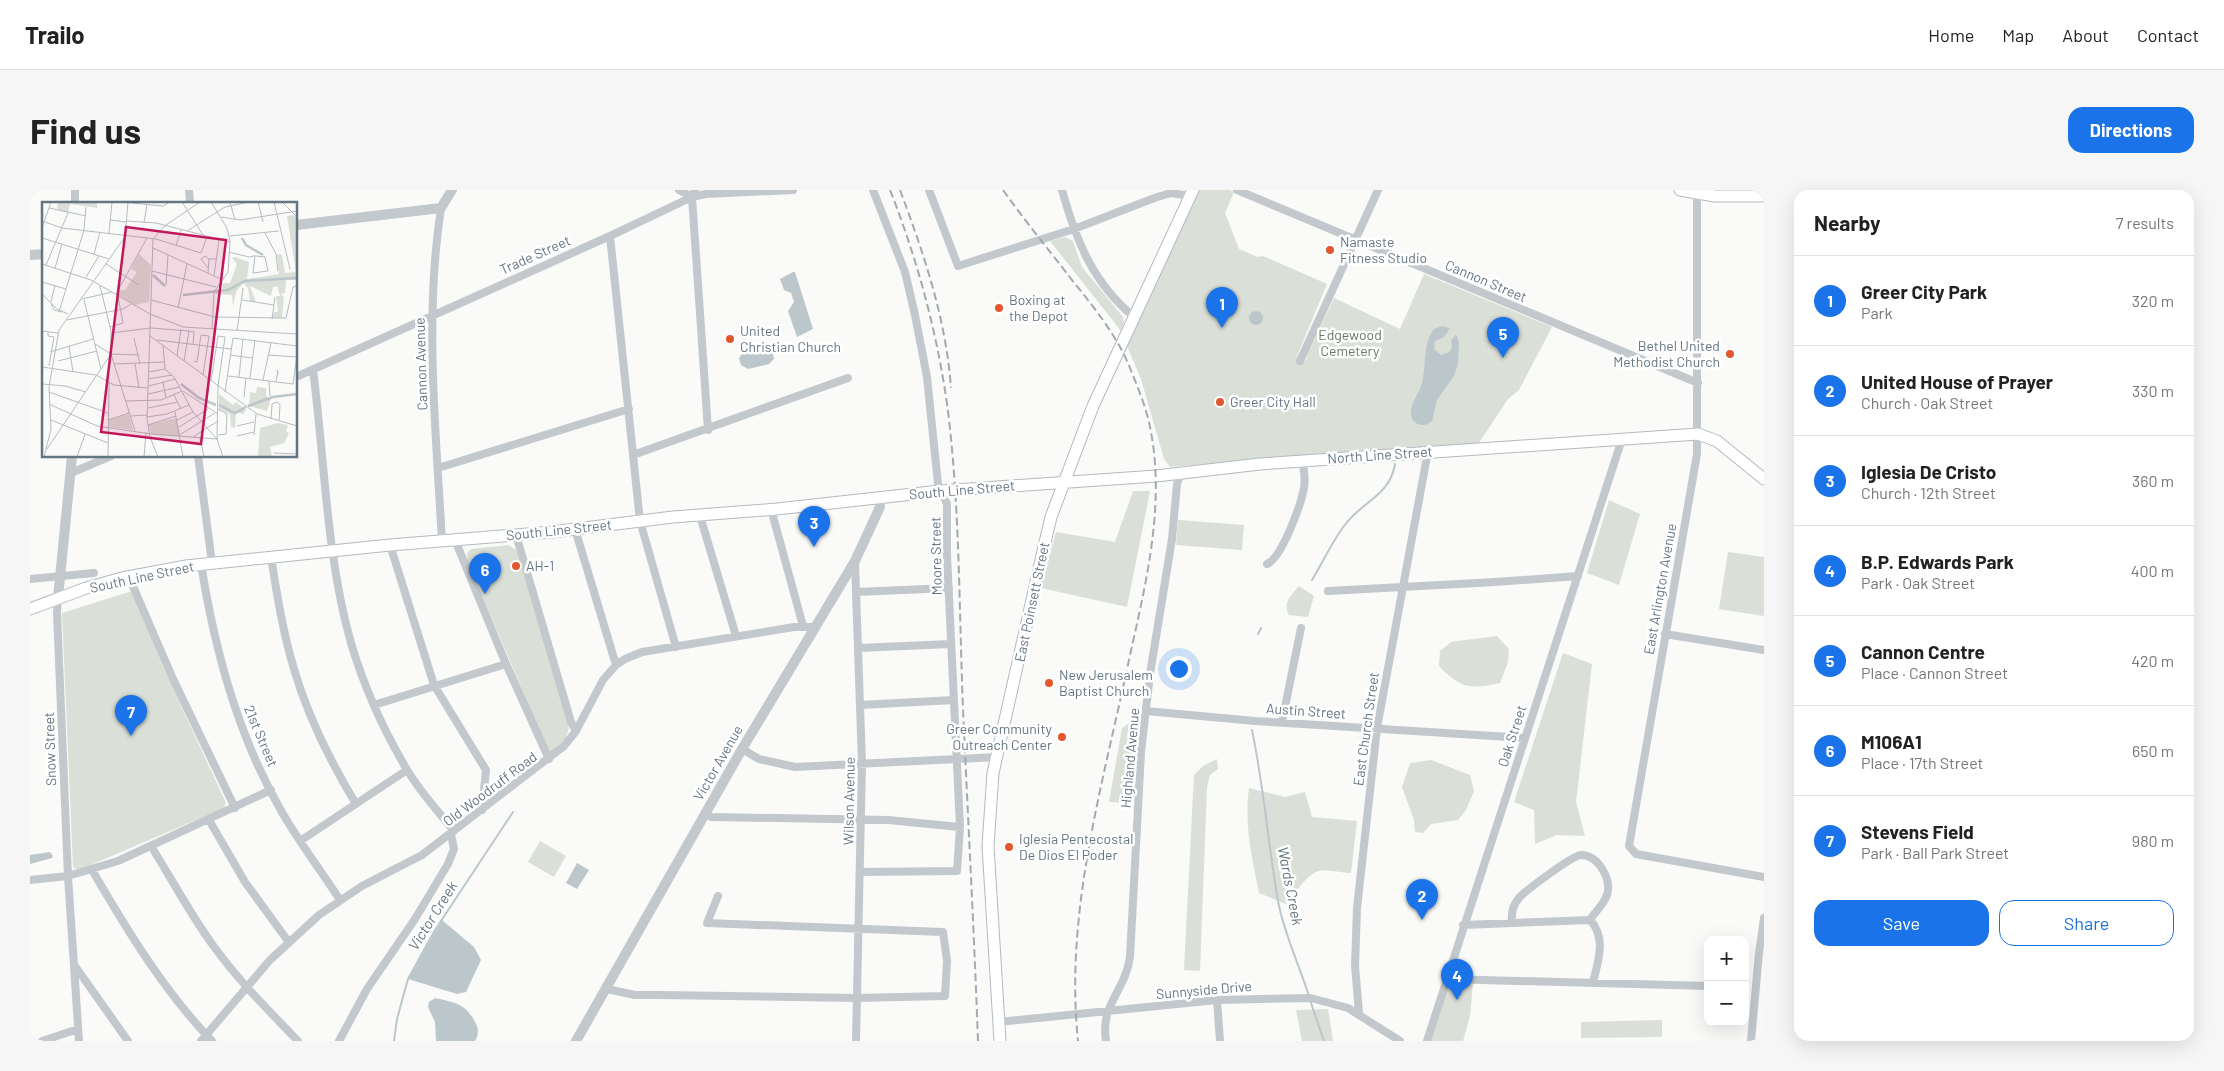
<!DOCTYPE html>
<html lang="en">
<head>
<meta charset="utf-8">
<style>
  body { margin:0; font-family:Barlow,sans-serif; background:#f6f6f6; color:#222 }
  .controls { position:absolute; right:15px; bottom:15px; display:grid; overflow:hidden; border-radius:10px; box-shadow:0 5px 20px #0002 }
  .controls button { width:45px; height:45px; display:grid; place-items:center; padding:0; border:0; border-bottom:1px solid #e0e0e0; background:#fff; color:#222; font:25px sans-serif }
  .you { position:absolute; left:1148px; top:478px; width:18px; height:18px; margin:-12px; border:4px solid #fff; border-radius:50%; background:#1a73e8; box-shadow:0 0 0 8px #1a73e833 }
  .badge { display:grid; place-items:center; width:32px; height:32px; border-radius:50%; background:#1a73e8; color:#fff; font-size:16px; font-weight:700 }
  .pin { position:absolute; translate:-50% -41px; filter:drop-shadow(0 1px 2px #0008) }
  .pin::after { content:''; position:absolute; top:26px; width:18px; height:15px; background:inherit; clip-path:polygon(0 0,100% 0,50% 100%) }
  .list { margin:0; padding:0; list-style:none }
  h2 { display:flex; justify-content:space-between; align-items:center; height:65px; margin:0; padding:0 20px; font-size:21px }
  h2 small { font-size:16px; font-weight:400; color:#767676 }
  .list li { display:grid; grid-template-columns:32px 1fr auto; gap:15px; align-items:center; box-sizing:border-box; height:90px; padding:0 20px; border-top:1px solid #e0e0e0 }
  .list b { display:block; font-size:19px; white-space:nowrap }
  .list p { margin:0; font-size:16px; white-space:nowrap; color:#767676 }
  .list em { font-size:16px; font-style:normal; color:#767676 }
  .actions { display:flex; gap:10px; padding:15px 20px }
  .actions a { flex:1; padding:11px 0; border:1px solid #1a73e8; border-radius:15px; text-align:center; font-size:18px; color:#1a73e8 }
  .actions .main { background:#1a73e8; color:#fff }
  .map { position:relative; flex:none; width:1734px; height:851px; overflow:hidden; border-radius:15px }
  header { display:flex; align-items:center; gap:30px; box-sizing:border-box; height:70px; padding:0 25px; background:#fff; border-bottom:1px solid #e0e0e0 }
  header strong { font-size:24px }
  nav { display:flex; gap:28px; margin-inline-start:auto; font-size:18px }
  .intro { display:flex; align-items:center; justify-content:space-between; box-sizing:border-box; height:120px; padding:0 30px }
  h1 { margin:0; font-size:35px }
  .button { padding:12px 22px; border-radius:15px; background:#1a73e8; color:#fff; font-size:18px; font-weight:700 }
  main { display:flex; gap:30px; padding:0 30px }
  aside { flex:1; background:#fff; border-radius:15px; box-shadow:0 5px 20px #0002 }
  .map>svg:first-child { display:block }
  .green { fill:#dadfd7 }
  .water { fill:#bbc7cb }
  .lines { fill:none; stroke-linecap:round; stroke-linejoin:round }
  .stream { stroke:#bbc7cb; stroke-width:2 }
  .secondary-casing { stroke:#b3babf; stroke-width:13 }
  .minor { stroke:#c3c8cc; stroke-width:8 }
  .tertiary { stroke:#c3c8cc; stroke-width:10 }
  .secondary { stroke:#fff; stroke-width:11 }
  .rail { stroke:#a2aab0; stroke-width:2; stroke-dasharray:8 4; stroke-linecap:butt }
  .poi-dot { fill:#e4572e; stroke:#fff; stroke-width:2 }
  .labels { text-anchor:middle; stroke-width:5; stroke-linejoin:round; paint-order:stroke }
  .poi-label { font-size:14px; fill:#657683; stroke:#fff; text-anchor:start }
  .street-label { font-size:14px; fill:#657683; stroke:#fff }
  .park-label { font-size:14px; fill:#687a64; stroke:#fff }
  .water-label { font-size:15px; font-style:italic; fill:#60757c; stroke:#fff }
  .inset-river { fill:none; stroke:#bbc7cb; stroke-width:2.5 }
  .inset-road { fill:none; stroke:#b5bdc2; stroke-width:1 }
  .view { fill:#c2185b; fill-opacity:0.15; stroke:#c2185b; stroke-width:2.5 }
  .inset-edge { fill:none; stroke:#657683; stroke-width:2.5 }
</style>
</head>
<body>
<header>
<strong>Trailo</strong>
<nav><a>Home</a><a>Map</a><a>About</a><a>Contact</a></nav>
</header>
<div class="intro"><h1>Find us</h1><a class="button">Directions</a></div>
<main>
<div class="map">
<svg width="1734" height="851" viewBox="0 0 1734 851">
  <rect width="100%" height="100%" fill="#fafaf8"/>
  <path class="green" d="M1168,0H1199L1204,2L1195,23L1209,59L1228,67L1233,66L1297,94L1267,166L1277,170V166L1304,108L1370,139L1394,84L1522,137L1489,200L1478,209L1449,253L1140,277L1134,269L1111,189L1097,156Z
    M1035,47L1043,51L1052,77L1093,127L1094,133L1091,141L1020,51Z
    M1103,301H1120L1097,417L1011,398L1026,342L1085,352Z
    M1579,310L1610,324L1589,395L1557,383Z
    M1148,330L1214,335L1212,360L1146,355Z
    M479,355L486,360L539,538L536,548L521,562L518,561L437,369V363L441,359Z
    M1698,362L1734,367V426L1689,419Z
    M1269,396L1284,406L1278,427L1259,425C1252,413 1261,406 1269,396Z
    M102,401L134,479L196,613L194,618L49,680L43,677L32,423Z
    M1467,446L1479,459L1478,472L1470,493C1440,500 1430,498 1409,476L1410,461L1421,452Z
    M1533,463L1562,474L1546,612L1555,646L1527,645L1505,654L1504,620L1484,612Z
    M1109,526L1102,613L1079,612L1092,538Z
    M1187,569L1188,579L1180,585L1177,597L1170,781L1154,780L1164,585L1173,576Z
    M1401,570L1440,585L1444,601L1436,620L1428,630L1401,634L1393,643L1385,642L1384,630L1372,597L1380,573Z
    M1219,598L1255,607L1275,602L1282,627L1327,631L1321,683C1312,683 1294,678 1286,682C1273,688 1266,704 1256,714L1229,703C1222,668 1214,634 1219,598Z
    M510,651L536,666L524,687L498,672Z
    M1418,792L1443,793L1440,826L1433,851H1399Z
    M1298,819L1303,851H1272L1266,820Z
    M1632,830V847L1551,848V832Z"/>
  <path class="water" d="M763,82H765L783,139L767,147L758,121L764,112L761,103L754,100L750,89Z
    M1219 128a7 7 0 1 1 14 0a7 7 0 1 1-14 0Z
    M1412,136L1420,138L1414,147L1405,151L1404,159L1411,165L1419,162L1422,157L1421,151L1426,144L1429,153L1428,174L1424,186L1407,210L1402,231C1395,237 1387,236 1382,229C1377,217 1389,205 1392,193C1397,174 1392,155 1404,139Z
    M737,159L742,160L744,169L739,174L718,179L711,175L709,168C714,159 727,160 737,159Z
    M20,662L23,666L22,668L0,674V665Z
    M547,673L559,680L547,699L536,693Z
    M412,730L444,757L451,770L436,802L427,804L378,789Z
    M405,808C424,812 436,814 445,832C449,839 449,844 445,851H406L405,832L398,817L399,812Z"/>
  <g class="lines">
    <path class="stream" d="M1282,390C1293,372 1302,352 1314,336C1332,311 1360,306 1365,274
      M1228,444L1231,438
      M1222,540C1234,597 1238,654 1248,711C1254,744 1269,774 1279,806
      M1280,810L1294,851
      M364,851L367,829L378,789L405,740L483,622"/>
    <g class="secondary-casing">
      <path id="secondary" d="M1650,0L1685,6H1734
        M0,419L56,398L92,388L156,376L360,355L522,342L643,327L747,319L910,301L1126,286L1230,274L1668,244L1687,251L1734,289
        M970,851L958,656L963,583L1013,361L1021,327L1063,216L1163,0"/>
    </g>
    <path class="minor" d="M159,0L160,14
      M649,0L662,7
      M665,0L662,7L678,240
      M899,0L928,76L1044,39L1127,7L1141,3L1160,6
      M1032,0C1046,50 1062,92 1104,127
      M1207,0L1668,193
      M1667,0V264L1599,656L1606,664L1734,687
      M45,14V0
      M411,18C394,128 406,241 412,351
      M580,46L610,331L646,457
      M1270,171L1348,0
      M283,180C295,271 296,365 321,453C334,497 353,539 376,578C389,601 408,621 424,641
      M266,187L580,46L662,7L676,4L763,0
      M603,265L818,188
      M168,266L182,373
      M408,278L599,219
      M41,283L81,266
      M741,319L773,436
      M670,326L706,446
      M545,339L586,475
      M486,345L541,532L546,541
      M425,350L476,474L519,569
      M360,355L404,495L456,580L452,620
      M241,367C247,405 253,443 264,479C278,527 300,571 326,614
      M825,373L832,573L826,851
      M171,374C185,461 208,547 253,624C270,653 291,681 310,710
      M1237,374C1252,368 1271,314 1274,298C1276,289 1273,279 1273,270
      M99,387L143,489L205,618
      M0,389L64,383
      M1298,401L1465,392L1548,386
      M826,402L919,398
      M28,408L27,423L38,686L49,851
      M1635,444L1734,460
      M828,458L921,454
      M344,515L476,474
      M830,515L924,510
      M1116,521L1225,531L1495,548
      M1252,532L1271,438
      M712,559L729,569L765,577L968,567
      M675,623L681,627L858,630L930,637
      M179,630L215,692L258,751
      M270,651L377,580
      M121,656C141,688 159,722 182,754C207,789 238,820 268,851
      M62,680C97,740 134,801 182,851
      M830,682L927,681L930,637L917,365V314L908,294L897,187L885,125L875,82L843,0
      M0,690L38,686L88,671L241,600
      M1482,733C1481,724 1482,716 1489,708C1495,701 1543,665 1551,665C1568,665 1582,689 1577,705C1574,714 1565,722 1560,730
      M1433,735L1560,730C1577,748 1568,771 1563,792
      M45,776L98,851
      M1416,789L1678,796
      M577,799L605,805H630L826,808L915,806L917,771L913,742L677,733L688,706
      M1187,810L1190,851
      M1329,823L1325,776L1327,718L1347,538L1398,261
      M969,832L1187,810L1281,808L1318,818L1370,851
      M12,851L48,839
      M171,851L240,770L289,725L332,696L392,665L534,556L546,541L573,490L586,475L595,469L612,462L764,437H785
      M309,851L337,799L385,729L418,674L424,659L421,644
      M1076,851C1070,814 1095,802 1100,767L1111,562L1120,484L1142,349L1147,294L1151,283
      M1397,851L1592,249
      M1721,851L1729,763L1734,728"/>
    <path class="tertiary" d="M266,35L411,18L422,0
      M0,65L14,64
      M28,408L42,266
      M546,851L712,559L825,371L850,317L849,308"/>
    <use href="#secondary" class="secondary"/>
    <path class="rail" d="M860,0C888,71 908,146 918,221C930,320 929,420 933,519C938,629 944,740 948,851
      M870,0C894,64 916,129 921,198
      M973,0C995,31 1019,60 1042,90C1063,116 1084,142 1098,173C1106,193 1116,216 1120,237C1137,320 1113,403 1096,484C1070,604 1035,727 1048,851"/>
  </g>
  <g class="poi-dot">
    <circle cx="1300" cy="60" r="5"/>
    <circle cx="969" cy="118" r="5"/>
    <circle cx="700" cy="149" r="5"/>
    <circle cx="1700" cy="164" r="5"/>
    <circle cx="1190" cy="212" r="5"/>
    <circle cx="486" cy="376" r="5"/>
    <circle cx="1019" cy="493" r="5"/>
    <circle cx="1032" cy="547" r="5"/>
    <circle cx="979" cy="657" r="5"/>
  </g>
  <g class="labels">
    <g class="poi-label">
      <text x="1310" y="57">Namaste<tspan x="1310" dy="16">Fitness Studio</tspan></text>
      <text x="979" y="115">Boxing at<tspan x="979" dy="16">the Depot</tspan></text>
      <text x="710" y="146">United<tspan x="710" dy="16">Christian Church</tspan></text>
      <text x="1690" y="161" text-anchor="end">Bethel United<tspan x="1690" dy="16">Methodist Church</tspan></text>
      <text x="1200" y="217">Greer City Hall</text>
      <text x="496" y="381">AH-1</text>
      <text x="1029" y="490">New Jerusalem<tspan x="1029" dy="16">Baptist Church</tspan></text>
      <text x="1022" y="544" text-anchor="end">Greer Community<tspan x="1022" dy="16">Outreach Center</tspan></text>
      <text x="989" y="654">Iglesia Pentecostal<tspan x="989" dy="16">De Dios El Poder</tspan></text>
    </g>
    <g class="street-label">
      <text transform="translate(505 65) rotate(-24)" y="5">Trade Street</text>
      <text transform="translate(1456 91) rotate(23)" y="5">Cannon Street</text>
      <text transform="translate(391 174) rotate(-92)" y="5">Cannon Avenue</text>
      <text transform="translate(1350 265) rotate(-4)" y="5">North Line Street</text>
      <text transform="translate(932 300) rotate(-5)" y="5">South Line Street</text>
      <text transform="translate(529 340) rotate(-6)" y="5">South Line Street</text>
      <text transform="translate(906 366) rotate(-91)" y="5">Moore Street</text>
      <text transform="translate(112 387) rotate(-12)" y="5">South Line Street</text>
      <text transform="translate(1630 399) rotate(-80)" y="5">East Arlington Avenue</text>
      <text transform="translate(1002 412) rotate(-78)" y="5">East Poinsett Street</text>
      <text transform="translate(1276 521) rotate(4)" y="5">Austin Street</text>
      <text transform="translate(1336 539) rotate(-82)" y="5">East Church Street</text>
      <text transform="translate(231 546) rotate(67)" y="5">21st Street</text>
      <text transform="translate(1482 546) rotate(-72)" y="5">Oak Street</text>
      <text transform="translate(20 559) rotate(-92)" y="5">Snow Street</text>
      <text transform="translate(1100 568) rotate(-85)" y="5">Highland Avenue</text>
      <text transform="translate(688 573) rotate(-60)" y="5">Victor Avenue</text>
      <text transform="translate(460 599) rotate(-37)" y="5">Old Woodruff Road</text>
      <text transform="translate(819 611) rotate(-89)" y="5">Wilson Avenue</text>
      <text transform="translate(1174 800) rotate(-5)" y="5">Sunnyside Drive</text>
    </g>
    <g class="park-label">
      <text x="1320" y="150">Edgewood<tspan x="1320" dy="16">Cemetery</tspan></text>
    </g>
    <g class="water-label">
      <text transform="translate(1260 696) rotate(79)" y="5">Wards Creek</text>
      <text transform="translate(403 726) rotate(-58)" y="5">Victor Creek</text>
    </g>
  </g>
  <g transform="translate(12 12)">
    <rect width="255" height="255" fill="#fafaf8"/>
    <path d="M16,0H55V6L28,2L26,11L15,7ZM251,13L255,16V78H244L243,91L239,92L242,95L240,116H231L232,110H236L234,94H238L235,84L231,85L229,94L208,84L214,100L208,99L206,86L201,81L194,90L191,104L190,93L173,92L174,89L181,87L180,81H188L195,62L190,56L193,55L207,60L205,77L237,72L235,52L240,53L243,71L254,70L245,14ZM97,52L109,63L107,100L93,103L75,92L76,88H83L95,70L89,67ZM215,185L224,186V194L229,197L225,209L207,204L208,190L214,191ZM177,192L191,203L194,200L204,208L201,212L194,210L193,226L189,225L188,212L177,207ZM87,212L91,228L67,225V218ZM134,216L139,234L109,232L107,223ZM236,221L246,223L244,229L247,231L242,241L228,245L230,255H216L218,226Z" fill="#dadfd7"/>
    <path class="inset-river" d="M200,36L204,43L221,53M111,73L123,84M141,93L186,88L203,79L255,76M139,182L157,196L174,203M177,203L193,211L204,205M206,204L231,195L255,192"/>
    <path class="inset-road" d="M79,0L121,4L128,0M140,0L161,33M169,0L185,26L188,39L186,70L172,90L170,127M188,0L193,18M216,0L221,20M232,0L248,67M240,0L255,15M7,6L44,14M179,15L198,18L255,9M68,18L84,20M0,19L20,26L114,37L159,51L165,35M85,19L114,21L188,40M102,21L105,2M0,26L9,0M145,29L183,5L207,0M67,31L70,0M223,31L234,52L236,69M187,34L237,29M0,36L67,57M134,44L139,28M111,46L181,78M187,50L207,55L212,54H214L223,55L226,69L211,71L213,54M52,52L58,30M0,62L49,78L108,112L141,125L255,132M64,62L97,83M4,63L26,11M13,66L20,42M166,66L159,57L163,54L167,57M110,69L174,85M166,71L167,57H174M172,74L177,38M44,75L57,54M0,80L24,87M124,83L126,53M58,84L69,129V152L93,229M0,92L15,107L26,112M74,92L105,36M40,97L70,90M42,98L59,167M109,98L173,115L244,116L251,85L255,84M200,98L232,103M9,100L13,83M9,101L12,108L20,110M136,106L145,62M17,110L42,28L44,5M230,117L233,95M25,118L81,107L89,102M68,125L81,121L76,94M0,129L16,131M195,129L201,86M6,130V134L12,135L7,164M69,131L109,126L147,129L152,130L151,142M108,134L215,212L255,224M92,136L98,162M115,138L189,147M53,142L69,152L97,153M27,144L31,170M121,144L123,167L132,175L151,210L175,237L181,255M8,150L51,137M188,153L210,156M226,153L255,155M135,154L139,127M16,159L55,149M142,159L147,129M152,159L155,160L159,133L167,134L161,173M72,162L122,160M93,162L97,186M0,165L54,173L72,183L106,186M107,170L123,167M186,174L251,182L255,153M197,175L201,137M208,176L213,138M106,177L130,173M221,178L229,141M169,179L176,134L183,135L176,184L175,238M227,179L228,194M234,179L236,170L235,168L236,172M121,180L124,196M0,182L23,184L44,190M107,184L133,177M141,189L176,212M7,190L66,211M183,190L191,136L255,144M106,192L138,185M132,193L139,207M202,195L204,176M84,199L119,198L140,189M7,202L55,224L109,232L175,237M106,206L136,200M133,210L141,255M88,214L105,213M105,215L125,212L147,203M229,217L230,202L235,200L238,203L237,219M9,218L66,241M66,218L87,211M135,218L151,210M106,223L134,214M195,224L212,220M137,225L166,207M139,232L173,211M176,233L184,232L185,212L176,207M212,233L214,212M195,234L212,230M151,235L176,219M158,236L162,255M5,247L69,152M232,251L255,252M2,255L9,227L7,185L17,128L83,35L86,0M35,255L43,232M66,255L67,181M102,255L104,230M116,255L108,235L105,217L111,37L124,23L158,0"/>
    <path class="view" d="M84,25L184,38L159,242L59,230Z"/>
    <rect width="255" height="255" class="inset-edge"/>
  </g>
</svg>
<div class="controls">
<button>+</button>
<button>−</button>
</div>
<div class="you"></div>
<div class="pin badge" style="left:1192px;top:138px">1</div>
<div class="pin badge" style="left:1392px;top:730px">2</div>
<div class="pin badge" style="left:784px;top:357px">3</div>
<div class="pin badge" style="left:1427px;top:810px">4</div>
<div class="pin badge" style="left:1473px;top:168px">5</div>
<div class="pin badge" style="left:455px;top:404px">6</div>
<div class="pin badge" style="left:101px;top:546px">7</div>
</div>
<aside>
<h2>Nearby<small>7 results</small></h2>
<ul class="list">
<li><span class="badge">1</span><div><b>Greer City Park</b><p>Park</p></div><em>320 m</em></li>
<li><span class="badge">2</span><div><b>United House of Prayer</b><p>Church · Oak Street</p></div><em>330 m</em></li>
<li><span class="badge">3</span><div><b>Iglesia De Cristo</b><p>Church · 12th Street</p></div><em>360 m</em></li>
<li><span class="badge">4</span><div><b>B.P. Edwards Park</b><p>Park · Oak Street</p></div><em>400 m</em></li>
<li><span class="badge">5</span><div><b>Cannon Centre</b><p>Place · Cannon Street</p></div><em>420 m</em></li>
<li><span class="badge">6</span><div><b>M106A1</b><p>Place · 17th Street</p></div><em>650 m</em></li>
<li><span class="badge">7</span><div><b>Stevens Field</b><p>Park · Ball Park Street</p></div><em>980 m</em></li>
</ul>
<div class="actions"><a class="main">Save</a><a>Share</a></div>
</aside>
</main>
</body>
</html>
